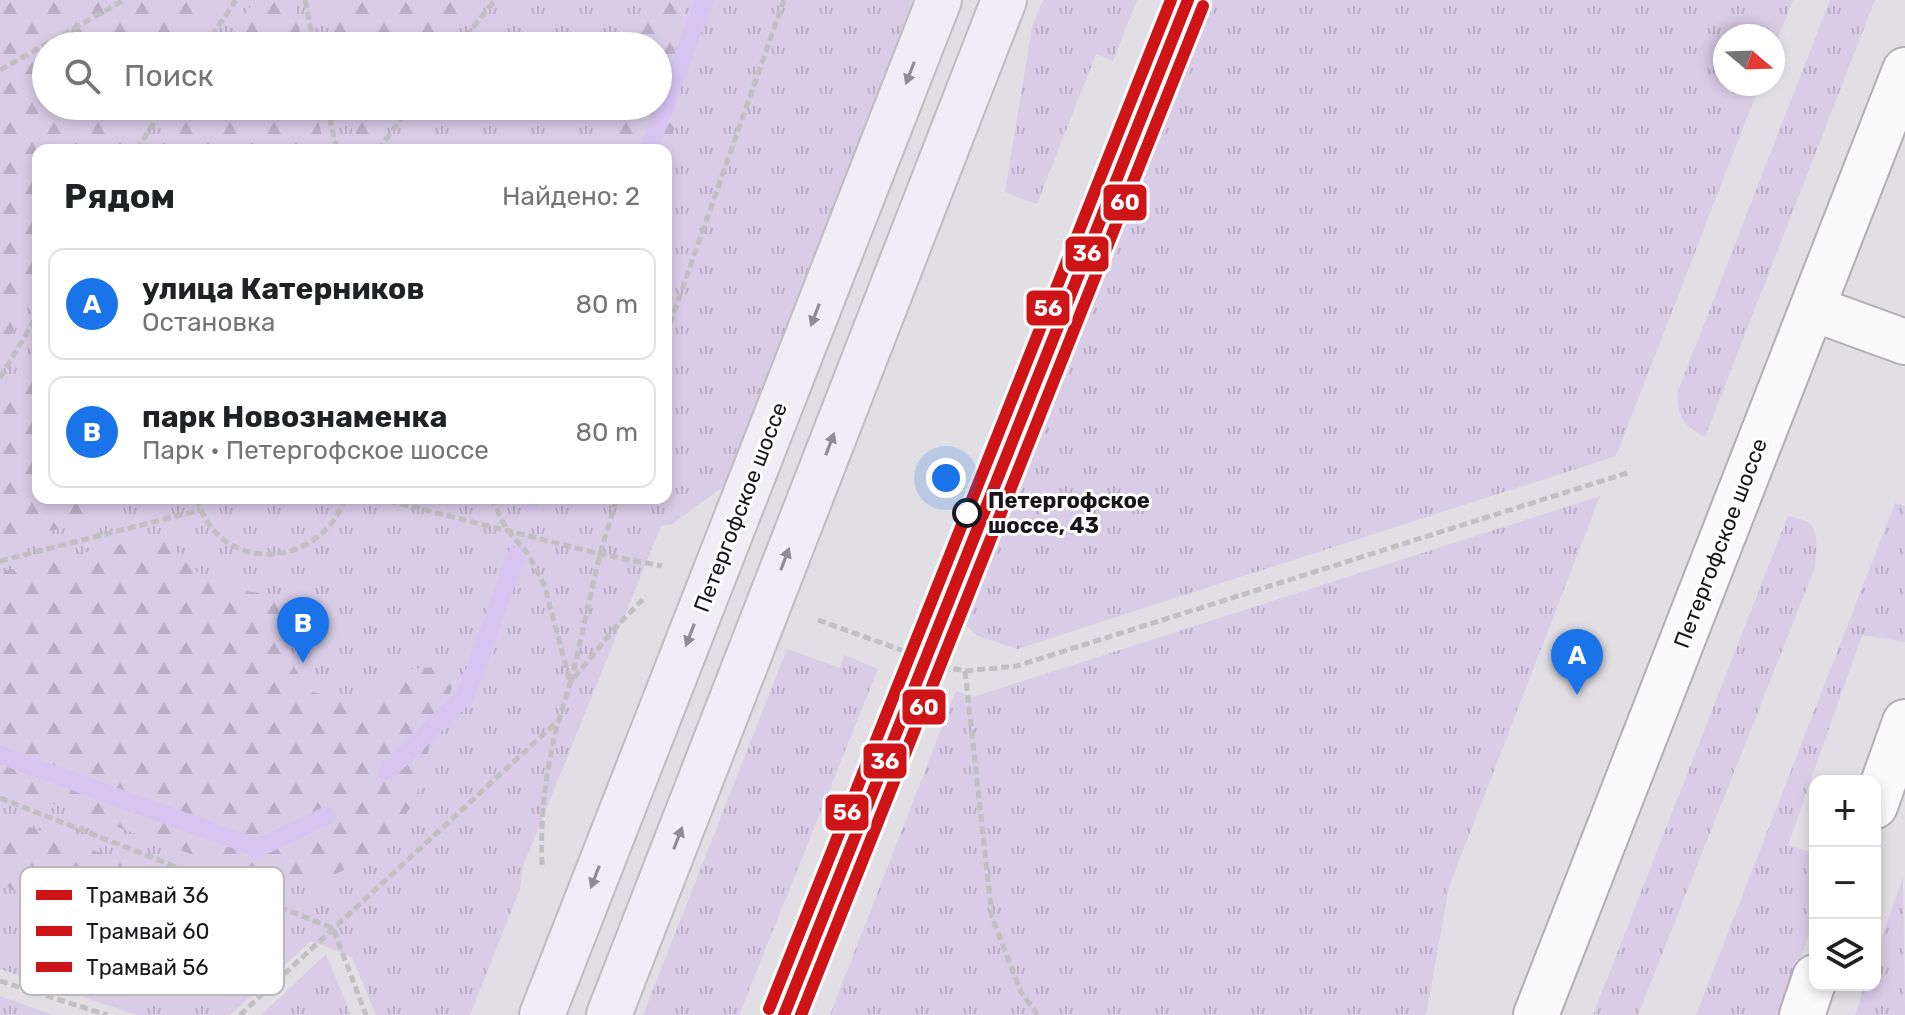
<!DOCTYPE html>
<html lang="ru">
<head>
<meta charset="utf-8">
<style>
  body { margin:0; font-family:Rubik,sans-serif; background:#f2f2f2; color:#202124 }
  .controls { position:absolute; right:24px; bottom:24px; display:grid; overflow:hidden; border-radius:16px; box-shadow:0 4px 12px #0003 }
  .controls button { width:72px; height:72px; display:grid; place-items:center; padding:0; border:0; border-bottom:2px solid #e0e0e0; background:#fff; color:#202124; font:40px sans-serif }
  .compass { position:absolute; left:1713px; top:24px; width:72px; height:72px; border-radius:50%; background:#fff; box-shadow:0 4px 12px #0003; rotate:109deg }
  .you { position:absolute; left:946px; top:478px; width:28px; height:28px; margin:-20px; border:6px solid #fff; border-radius:50%; background:#1a73e8; box-shadow:0 0 0 12px #1a73e833 }
  .badge { display:grid; place-items:center; width:52px; height:52px; border-radius:50%; background:#1a73e8; color:#fff; font-size:26px; font-weight:700 }
  .pin { position:absolute; translate:-50% -66px; filter:drop-shadow(0 2px 4px #0008) }
  .pin::after { content:''; position:absolute; top:42px; width:28px; height:24px; background:inherit; clip-path:polygon(0 0,100% 0,50% 100%) }
  .list { margin:0; padding:0; list-style:none }
  h2 { display:flex; justify-content:space-between; align-items:center; height:104px; margin:0; padding:0 32px; font-size:34px }
  h2 small { font-size:26px; font-weight:400; color:#757577 }
  .list li { display:grid; grid-template-columns:52px 1fr auto; gap:24px; align-items:center; box-sizing:border-box; height:112px; margin:0 16px 16px; padding:0 16px; border:2px solid #e0e0e0; border-radius:16px }
  .list b { display:block; font-size:30px; white-space:nowrap }
  .list p { margin:0; font-size:26px; white-space:nowrap; color:#757577 }
  .list em { font-size:26px; font-style:normal; color:#757577 }
  .icon { flex:none; width:44px; height:44px; fill:none; stroke:currentColor; stroke-width:2; stroke-linecap:round; stroke-linejoin:round }
  .map { position:relative; flex:none; width:1905px; height:1015px; overflow:hidden }
  .search { position:absolute; background:#fff; box-shadow:0 4px 12px #0003; left:32px; top:32px; width:640px; height:88px; display:flex; align-items:center; gap:20px; box-sizing:border-box; padding:0 28px; border-radius:44px; color:#757577; font-size:30px }
  .panel { position:absolute; background:#fff; box-shadow:0 4px 12px #0003; left:32px; top:144px; width:640px; height:360px; border-radius:16px }
  .map>svg:first-child { display:block }
  .grass { fill:url(#grass-tufts); fill-rule:evenodd }
  .forest { fill:url(#forest-firs) }
  .lines { fill:none; stroke-linecap:round; stroke-linejoin:round }
  .stream { stroke:#d8c3f1; stroke-width:18 }
  .minor-casing { stroke:#b1afb3; stroke-width:48 }
  .major-casing { stroke:#bebcbf; stroke-width:48 }
  .path { stroke:#c0bfc1; stroke-width:5; stroke-dasharray:8 4; stroke-linecap:butt }
  .minor { stroke:#fafafb; stroke-width:44 }
  .major { stroke:#f0edf4; stroke-width:44 }
  .tram-1-casing { stroke:#fff; stroke-width:18 }
  .tram-2-casing { stroke:#fff; stroke-width:18 }
  .tram-3-casing { stroke:#fff; stroke-width:18 }
  .tram-1 { stroke:#ce1417; stroke-width:12 }
  .tram-2 { stroke:#ce1417; stroke-width:12 }
  .tram-3 { stroke:#ce1417; stroke-width:12 }
  .oneway { fill:#8f8c92 }
  .stop-dot { fill:#fff; stroke:#18161a; stroke-width:4 }
  .labels { text-anchor:middle; stroke-width:6; stroke-linejoin:round; paint-order:stroke }
  .stop-label { font-size:22px; font-weight:bold; fill:#18161a; stroke:#fff; text-anchor:start }
  .street-label { font-size:22px; fill:#18161a; stroke:#fff }
  .key { fill:#fff; stroke:#bab9ba; stroke-width:2 }
  .key-label { font-size:22px; fill:#18161a }
  .line-badge { stroke:#fff; stroke-width:3 }
  .badge-label { font-size:22px; text-anchor:middle; font-weight:bold; fill:#fff }
</style>
</head>
<body>
<div class="map">
<svg width="1905" height="1015" viewBox="0 0 1905 1015">
  <defs>
    <pattern id="grass-tufts" width="24" height="20" patternUnits="userSpaceOnUse" patternTransform="scale(2)"><rect width="24" height="20" fill="#d8cce6"/><path d="M3 7l-1-3M5 7V3M7 7l1-3M15 17l-1-3M17 17v-4M19 17l1-3" fill="none" stroke="#b9aec5"/></pattern>
    <pattern id="forest-firs" width="22" height="20" patternUnits="userSpaceOnUse" patternTransform="scale(2)"><rect width="22" height="20" fill="#d8cce6"/><path d="M5 1l3.5 6h-7zM16 11l3.5 6h-7z" fill="#b9aec5"/></pattern>
  </defs>
  <rect width="100%" height="100%" fill="#e1dfe4"/>
  <path class="grass" d="M0,0H913L734,479L672,524L661,526L523,866L520,889L470,1015H376L352,957L311,941L230,1015H137L0,969V882L26,899L0,830ZM46,46H658V106H46ZM38,150H666V498H38Z
    M1043,0H1137L1113,61L1096,54L1037,204L1005,192L1032,27Z
    M1213,0H1793L1773,51V36H1725V84H1760L1616,456L1017,649L978,636L965,625Z
    M1830,0H1875L1705,437C1684,426 1676,416 1678,391Z
    M1600,496L1449,887L1426,1015H830L956,691L973,697Z
    M1895,503L1905,506V642L1862,635L1788,845L1815,854V915L1781,1015H1696Z
    M1788,516C1794,517 1803,519 1808,522C1820,531 1816,554 1815,567L1638,1015H1593Z
    M787,649L840,668L844,655L878,669L739,1015H643Z
    M1903,877L1905,1015H1855L1865,985H1875V957Z
    M326,954L351,1015H261Z
    M0,996L53,1015H0Z"/>
  <path class="forest" d="M0,0H219L187,46H46V106H145L120,150H38V291L0,353Z
    M255,0H293L303,46H223Z
    M323,0H478L444,46H333Z
    M645,0H687L675,45L681,112L666,150H610L621,123L612,106H658V46L594,45L634,28Z
    M183,106H315L325,150H154Z
    M347,106H398L367,147L357,149Z
    M38,344V498H97L98,501L79,525L0,541V408Z
    M165,534C188,578 230,593 277,594L281,640L306,690L354,703L407,669L442,667L452,688L429,748L416,798L383,851L329,877L279,879L251,876L0,784V572Z
    M0,816L133,865L108,905L26,899L0,882Z"/>
  <g class="lines">
    <path class="stream" d="M649,150L704,0
      M530,503L531,498
      M0,755L258,848L326,816
      M388,771L466,695L516,556"/>
    <g class="minor-casing">
      <path id="minor" d="M1814,309L1905,342
        M1875,806L1905,722
        M1536,1015L1905,70
        M1802,1015L1815,977"/>
    </g>
    <g class="major-casing">
      <path id="major" d="M542,1015L939,0
        M609,1015L1004,0"/>
    </g>
    <path class="path" d="M305,0L314,46
      M205,46L236,0
      M458,46L495,0
      M0,70L124,0
      M327,106L337,150
      M137,150L164,106
      M378,150L411,106
      M666,335L784,0
      M0,378L38,314
      M197,498C217,575 320,571 345,498
      M377,498L600,554L662,566
      M491,498L506,528L528,554L544,584L570,682
      M0,561L200,510
      M818,620L951,668L965,671L1017,666L1630,472
      M965,671L992,917L1021,992L1038,1015
      M571,682L600,554L617,498
      M0,798L333,928L366,1015
      M542,865C540,811 546,774 558,721
      M0,981L107,1015
      M240,1015L559,720L570,683L614,629L646,596"/>
    <use href="#minor" class="minor"/>
    <use href="#major" class="major"/>
    <g class="tram-1-casing">
      <path id="tram-1" d="M784,1015L1188,0"/>
    </g>
    <g class="tram-2-casing">
      <path id="tram-2" d="M801,1015L1203,6"/>
    </g>
    <g class="tram-3-casing">
      <path id="tram-3" d="M769,1009L1171,0"/>
    </g>
    <use href="#tram-1" class="tram-1"/>
    <use href="#tram-2" class="tram-2"/>
    <use href="#tram-3" class="tram-3"/>
  </g>
  <defs><path id="oneway-solid" d="M-6-.8H1V-3.2L6.5 0L1 3.2V.8H-6Z" transform="scale(2)"/></defs>
  <g class="oneway">
    <use href="#oneway-solid" transform="translate(910 73) rotate(111)"/>
    <use href="#oneway-solid" transform="translate(815 315) rotate(111)"/>
    <use href="#oneway-solid" transform="translate(830 444) rotate(-69)"/>
    <use href="#oneway-solid" transform="translate(785 559) rotate(-69)"/>
    <use href="#oneway-solid" transform="translate(690 635) rotate(111)"/>
    <use href="#oneway-solid" transform="translate(678 838) rotate(-69)"/>
    <use href="#oneway-solid" transform="translate(595 877) rotate(111)"/>
  </g>
  <circle class="stop-dot" cx="967" cy="513" r="13"/>
  <g class="labels">
    <g class="stop-label">
      <text x="988" y="508">Петергофское<tspan x="988" dy="25">шоссе, 43</tspan></text>
    </g>
    <g class="street-label">
      <text transform="translate(740 507) rotate(-69)" y="8">Петергофское шоссе</text>
      <text transform="translate(1720 543) rotate(-69)" y="8">Петергофское шоссе</text>
    </g>
  </g>
  <rect x="20" y="867" width="264" height="128" rx="12" class="key"/>
  <rect x="36" y="890" width="36" height="10" fill="#ce1417"/>
  <rect x="36" y="926" width="36" height="10" fill="#ce1417"/>
  <rect x="36" y="962" width="36" height="10" fill="#ce1417"/>
  <g class="key-label">
    <text x="86" y="903">Трамвай 36</text>
    <text x="86" y="939">Трамвай 60</text>
    <text x="86" y="975">Трамвай 56</text>
  </g>
  <g class="line-badge">
    <rect x="1102" y="183" width="46" height="39" rx="8" fill="#ce1417"/>
    <rect x="1064" y="235" width="46" height="38" rx="8" fill="#ce1417"/>
    <rect x="1025" y="289" width="46" height="38" rx="8" fill="#ce1417"/>
    <rect x="901" y="688" width="46" height="38" rx="8" fill="#ce1417"/>
    <rect x="862" y="742" width="46" height="38" rx="8" fill="#ce1417"/>
    <rect x="824" y="793" width="46" height="39" rx="8" fill="#ce1417"/>
  </g>
  <g class="badge-label">
    <text x="1125" y="210">60</text>
    <text x="1087" y="261">36</text>
    <text x="1048" y="316">56</text>
    <text x="924" y="715">60</text>
    <text x="885" y="769">36</text>
    <text x="847" y="820">56</text>
  </g>
</svg>
<div class="controls">
<button>+</button>
<button>−</button>
<button><svg class="icon" aria-label="layers" viewBox="0 0 24 24"><path d="M12 4l9 5-9 5-9-5zM3 14l9 5 9-5"/></svg></button>
</div>
<svg class="compass" viewBox="-18 -18 36 36"><path d="M0-13l5 13h-10z" fill="#e53935"/><path d="M0 13l5-13h-10z" fill="#757577"/></svg>
<div class="you"></div>
<div class="pin badge" style="left:1577px;top:695px">A</div>
<div class="pin badge" style="left:303px;top:663px">B</div>
<div class="search"><svg class="icon" aria-label="search" viewBox="0 0 24 24"><circle cx="10" cy="10" r="6"/><path d="M15 15l6 6"/></svg>Поиск</div>
<section class="panel">
<h2>Рядом<small>Найдено: 2</small></h2>
<ul class="list">
<li><span class="badge">A</span><div><b>улица Катерников</b><p>Остановка</p></div><em>80 m</em></li>
<li><span class="badge">B</span><div><b>парк Новознаменка</b><p>Парк · Петергофское шоссе</p></div><em>80 m</em></li>
</ul>
</section>
</div>
</body>
</html>
